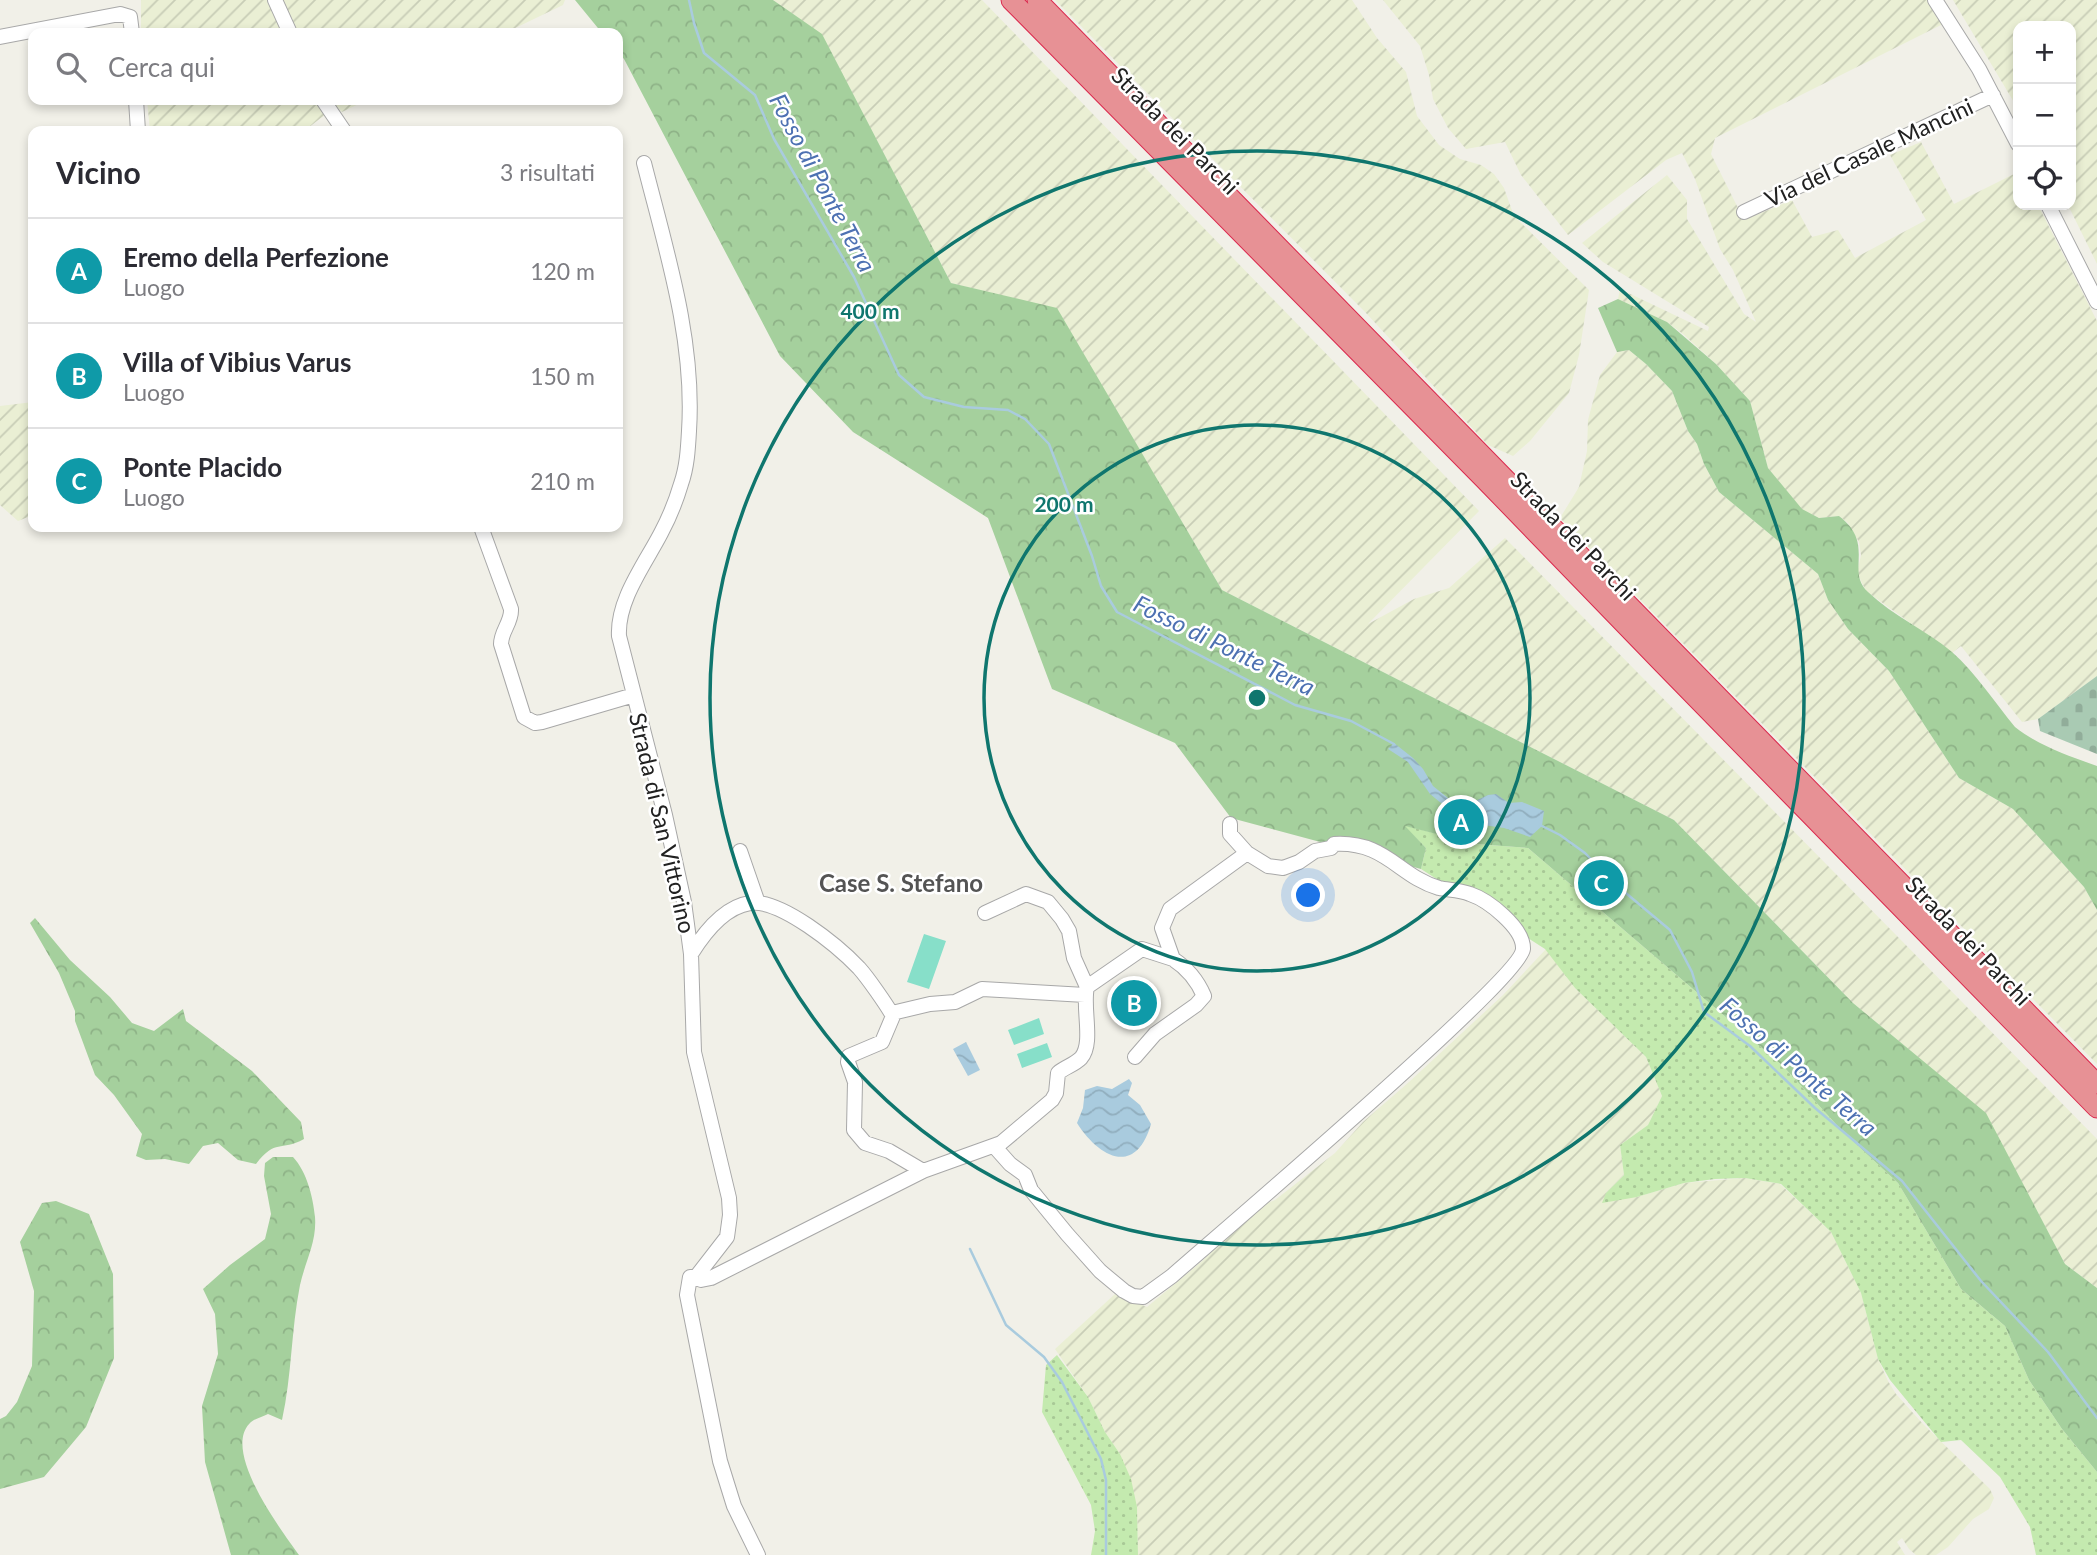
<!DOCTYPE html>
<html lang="it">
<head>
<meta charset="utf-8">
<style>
  body { margin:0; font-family:Lato,sans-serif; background:#f7f7f7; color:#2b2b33 }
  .controls { position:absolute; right:21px; top:21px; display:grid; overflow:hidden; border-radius:14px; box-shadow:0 4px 10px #0003 }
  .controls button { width:63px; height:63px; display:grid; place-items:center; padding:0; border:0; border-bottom:2px solid #e1e1e2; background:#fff; color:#2b2b33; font:35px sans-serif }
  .you { position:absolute; left:1309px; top:896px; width:24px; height:24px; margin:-18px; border:5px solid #fff; border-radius:50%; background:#1a73e8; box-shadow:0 0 0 10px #1a73e833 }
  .badge { display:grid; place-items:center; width:46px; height:46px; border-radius:50%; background:#ea580c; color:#fff; font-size:23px; font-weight:700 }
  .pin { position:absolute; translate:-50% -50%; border:4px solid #fff; box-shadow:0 2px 7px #0006 }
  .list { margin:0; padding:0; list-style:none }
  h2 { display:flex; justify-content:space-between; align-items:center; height:91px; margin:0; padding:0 28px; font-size:30px }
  h2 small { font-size:23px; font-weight:400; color:#7c7c81 }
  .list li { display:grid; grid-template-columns:46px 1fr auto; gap:21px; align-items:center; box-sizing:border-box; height:105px; padding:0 28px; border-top:2px solid #e1e1e2 }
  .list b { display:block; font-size:26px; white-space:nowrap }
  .list p { margin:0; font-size:23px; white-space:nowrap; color:#7c7c81 }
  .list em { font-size:23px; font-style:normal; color:#7c7c81 }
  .icon { flex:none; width:38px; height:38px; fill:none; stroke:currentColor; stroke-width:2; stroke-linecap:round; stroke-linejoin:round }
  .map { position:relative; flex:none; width:2097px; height:1555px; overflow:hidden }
  .search { position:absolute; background:#fff; box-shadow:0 4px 10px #0003; left:28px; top:28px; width:595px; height:77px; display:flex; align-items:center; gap:18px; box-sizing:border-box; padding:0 24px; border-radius:14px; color:#7c7c81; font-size:26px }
  .panel { position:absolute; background:#fff; box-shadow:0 4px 10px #0003; left:28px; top:126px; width:595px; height:406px; border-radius:14px }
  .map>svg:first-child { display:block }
  .farmland { fill:url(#farmland-furrows) }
  .grass { fill:url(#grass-dots) }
  .forest { fill:url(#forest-crowns) }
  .cemetery { fill:url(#cemetery-stones) }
  .pitch { fill:#87dfc9 }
  .water { fill:url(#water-waves) }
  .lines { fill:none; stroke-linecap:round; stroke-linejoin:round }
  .stream { stroke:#a9cbde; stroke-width:2.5 }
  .minor-casing { stroke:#a8a8a8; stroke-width:16 }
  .highway-casing { stroke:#db294e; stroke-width:21 }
  .minor { stroke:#fff; stroke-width:14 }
  .highway { stroke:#e79195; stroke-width:19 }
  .ring { fill:none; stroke:#0f766e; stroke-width:3.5 }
  .labels { text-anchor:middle; stroke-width:5; stroke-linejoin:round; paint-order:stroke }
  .street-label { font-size:23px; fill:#212121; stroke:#fff }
  .water-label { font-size:24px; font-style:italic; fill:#4d71b2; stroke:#fff }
  .neighbourhood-label { font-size:24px; font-weight:bold; fill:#545454; stroke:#fff }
  .centre { fill:#0f766e; stroke:#fff; stroke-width:3.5 }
  .ring-label { font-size:21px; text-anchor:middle; font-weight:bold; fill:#0f766e; stroke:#fff; stroke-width:5; stroke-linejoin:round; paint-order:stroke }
</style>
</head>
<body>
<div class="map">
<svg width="2097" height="1555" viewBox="0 0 2097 1555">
  <defs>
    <pattern id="farmland-furrows" width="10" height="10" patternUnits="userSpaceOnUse" patternTransform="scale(1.75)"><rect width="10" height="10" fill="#eaefd4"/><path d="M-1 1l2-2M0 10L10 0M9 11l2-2" fill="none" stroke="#c8cdb6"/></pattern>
    <pattern id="grass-dots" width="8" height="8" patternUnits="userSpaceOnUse" patternTransform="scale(1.75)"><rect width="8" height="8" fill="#c4eaaf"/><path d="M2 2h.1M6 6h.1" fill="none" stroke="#a8c896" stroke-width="1.8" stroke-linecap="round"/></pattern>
    <pattern id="forest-crowns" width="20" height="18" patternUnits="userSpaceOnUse" patternTransform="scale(1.75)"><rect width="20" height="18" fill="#a5d09d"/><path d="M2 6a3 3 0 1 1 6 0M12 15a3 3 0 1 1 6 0" fill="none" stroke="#8eb287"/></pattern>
    <pattern id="cemetery-stones" width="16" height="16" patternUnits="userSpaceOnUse" patternTransform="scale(1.75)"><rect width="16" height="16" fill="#a9cab3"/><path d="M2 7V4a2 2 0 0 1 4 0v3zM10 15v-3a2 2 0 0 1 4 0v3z" fill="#91ad9a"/></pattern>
    <pattern id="water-waves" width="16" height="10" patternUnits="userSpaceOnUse" patternTransform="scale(1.75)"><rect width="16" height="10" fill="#a9cbde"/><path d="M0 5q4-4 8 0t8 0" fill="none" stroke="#91aebe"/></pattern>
  </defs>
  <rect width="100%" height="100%" fill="#f1f0e8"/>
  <path class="farmland" d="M141,0H270L285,33H141Z
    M277,0H565L563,5L505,33H292Z
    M773,0H982L1479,511L1368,624L1414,599L1449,588L1505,538L2097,1139V1288L2065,1264L1985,1113L1853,1003L1674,820L1222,590L1057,309L951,283L822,35Z
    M1055,0H1352L1377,38L1406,72L1417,116L1439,145L1460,159L1481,165L1494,174L1504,188L1514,216L1589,290L1579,355L1569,393L1530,441L1513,456L1488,445L1366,313Z
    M1383,0H1927L1943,24L1715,138L1711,154L1744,220L1792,200L1812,237L1838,230L1855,258L1926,220L1890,155L1921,142L1954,204L2018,172V205H2038L2097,321V676L2038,719L2022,722L1961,646L1952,653L1866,591L1857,573L1861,555L1859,542L1848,523L1839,516L1819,518L1801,509L1768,468L1750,401L1716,364L1683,334L1667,322L1618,299L1620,289L1708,331L1709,327L1603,262L1582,243L1667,175L1687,200V219L1744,314L1756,322L1733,270L1720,249L1695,179L1682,153L1666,160L1568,235L1521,175L1505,142L1466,149L1448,128L1433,99L1429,75L1420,46Z
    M1953,0H2097V264L2068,205H2071V26H2018V109Z
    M147,100H320L326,114L304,131H150Z
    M329,100H367L342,112Z
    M1629,350L1646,364L1672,391L1688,431L1697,444L1704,464L1719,492L1818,574L1828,600L1848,629L1889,671L1959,778L2013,809L2084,887L2097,910V1064L1560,518L1579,487L1587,451L1588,420L1600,375L1617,352Z
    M33,402V515L18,521L0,505V406Z
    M1546,949L1575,988L1646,1057L1662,1096L1648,1125L1620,1145L1624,1175L1606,1193L1637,1197L1684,1183L1745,1178L1780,1184L1831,1232L1861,1293L1878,1359L1888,1381L1896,1394L1923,1424L1990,1489L1994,1498L1989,1509L1973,1519L1948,1547L1936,1555H1916L1909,1549L1902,1538L1897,1542L1905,1555H1138L1137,1507L1120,1454L1105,1432L1088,1397L1055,1349L1115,1294L1147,1307L1201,1262L1259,1206L1275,1200L1335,1153L1363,1122L1409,1082L1503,995Z"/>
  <path class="grass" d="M1403,825L1476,844L1528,848L1783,1066L1843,1132L1898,1183L1961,1289L2005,1326L2029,1380L2062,1429L2097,1472V1555H2036L2030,1527L2000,1477L1961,1440L1941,1442L1890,1380L1878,1359L1861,1293L1831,1232L1781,1184L1745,1178L1715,1179L1684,1183L1637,1197L1602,1203L1606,1193L1624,1175L1620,1145L1648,1125L1662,1096L1646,1057L1575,988L1545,949L1421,869L1426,848Z
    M1057,1355L1088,1397L1105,1432L1120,1454L1131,1479L1137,1507L1138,1555H1091L1095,1531L1091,1505L1042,1412L1046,1365Z"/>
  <path class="forest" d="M575,0H773L822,34L951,283L1057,308L1222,590L1674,820L1853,1003L1986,1113L2065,1264L2097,1288V1472L2062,1429L2029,1380L2005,1326L1961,1289L1898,1183L1843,1132L1783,1066L1528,848L1476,844L1405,826L1426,848L1421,869L1231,818L1175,743L1052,689L988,518L853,432L780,356L624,59L618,52V33H602Z
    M1618,299L1667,322L1716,364L1750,401L1768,468L1802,509L1819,518L1839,516C1876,544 1845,571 1868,592C1893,616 1926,630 1952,652C1976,673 1995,703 2015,727C2039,746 2069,756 2097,766V910L2084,887L2013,809L1959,778L1889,671L1848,629L1828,600L1818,574L1719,492L1704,464L1697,444L1688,431L1672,391L1646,364L1629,350L1617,352L1598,308Z
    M35,918L70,960L110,997L132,1023L154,1031L183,1009L186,1021L252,1071L301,1122L304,1139C280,1152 276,1138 256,1164L238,1160L218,1143L203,1146L189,1164L165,1159L146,1160L136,1156L142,1134L114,1095L95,1075L75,1021V1011L59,973L30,923Z
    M273,1157H293C307,1172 313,1197 315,1217C317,1242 305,1262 300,1285C291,1330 292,1375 282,1420L268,1414C262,1417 253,1419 249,1424C223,1453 281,1530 299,1555H231L205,1462L202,1406L218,1354L215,1314L203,1289L230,1265L265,1239L271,1214L264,1176L265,1163Z
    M56,1201L89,1214L113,1274L114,1358L86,1427L44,1477L0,1489V1419L6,1416L17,1402L32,1366L34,1291L20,1242L42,1203Z"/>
  <path class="cemetery" d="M2097,676V754L2040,731L2038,719Z"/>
  <path class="pitch" d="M924,934L946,941L929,989L907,982Z
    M1039,1018L1044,1034L1014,1045L1008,1030Z
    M1047,1043L1052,1057L1022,1068L1017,1054Z"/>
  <path class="water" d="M1394,743L1413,758L1423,769L1433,786L1448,798L1461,803L1473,802L1488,795L1496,794L1509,803L1522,802L1544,811L1542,826L1530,837L1504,828L1483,825L1468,815L1463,809L1441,803L1430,794L1408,762L1388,749Z
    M966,1042L980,1070L968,1076L953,1049Z
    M1129,1079L1132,1083L1128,1095L1140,1105L1151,1124C1136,1176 1100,1159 1077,1123L1083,1108L1085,1090L1097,1086L1112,1089Z"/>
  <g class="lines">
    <path class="stream" d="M689,0L694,23L704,53L755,95L774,139L854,277L899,375L924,397L964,407L1008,410L1025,419L1049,444L1092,556L1101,586L1117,612L1295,705L1351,721L1394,744
      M1540,825L1560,835L1585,853L1615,884L1670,930L1692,972L1704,1012L1750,1046L1815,1108L1902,1181L1981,1281L2048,1352L2097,1418
      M970,1249L1006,1325L1044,1357L1062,1382L1101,1459L1106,1480V1555"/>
    <g class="minor-casing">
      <path id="minor" d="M275,0L290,33
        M1935,0L1979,69L2018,144
        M0,37L120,14L130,17L132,33
        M136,100L138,131
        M323,100L344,131
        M644,163C666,250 695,340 689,431C688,449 687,467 681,484C676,501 669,518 661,533C645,564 617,600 619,636L665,815L684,902L691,954L694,1052L729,1198L730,1215L727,1237L696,1277H690L687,1295L720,1461L734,1506L758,1555
        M2048,205L2097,302
        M1744,212L1993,95
        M481,527L511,609C512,622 501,631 501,644L524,717L535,723L542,722L634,695
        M740,851L758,903
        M985,913L1026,894L1048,902L1062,919L1069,931L1074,958L1087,987
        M691,954C704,933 724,907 750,903C781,899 838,946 859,968C868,978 886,1004 893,1016L882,1042L849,1056L848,1062L855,1082L854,1130L865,1143L889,1151L923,1171
        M892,1013L930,1004L955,1002L982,989L1085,995
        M1135,1057L1155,1034L1196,1005L1204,996C1198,982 1187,968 1173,959
        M994,1146L1010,1164L1025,1175L1031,1190L1067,1234L1100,1271L1124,1291L1133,1296L1143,1297L1172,1276C1215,1238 1521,978 1523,949C1524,928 1488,900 1470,894C1460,890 1449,890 1439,888C1398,876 1386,841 1334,844L1331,848L1315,851L1299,862L1283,868L1268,866L1247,853
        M696,1277L701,1280L711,1278L923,1171L1001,1143L1052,1100L1056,1093L1058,1073C1065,1067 1074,1065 1081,1058C1094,1043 1082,1008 1087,987L1142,949L1173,959L1162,928L1170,909L1247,853L1230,834V824"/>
    </g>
    <g class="highway-casing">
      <path id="highway" d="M1011,0L1485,480L1662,663L2097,1108
        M1037,0L2097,1084"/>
    </g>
    <use href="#minor" class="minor"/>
    <use href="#highway" class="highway"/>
  </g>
  <g class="ring">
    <circle cx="1257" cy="698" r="273"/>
    <circle cx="1257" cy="698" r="547"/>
  </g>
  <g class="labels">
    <g class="street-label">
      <text transform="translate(1175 131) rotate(45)" y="8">Strada dei Parchi</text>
      <text transform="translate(1869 153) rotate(-25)" y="8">Via del Casale Mancini</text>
      <text transform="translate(1573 536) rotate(46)" y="8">Strada dei Parchi</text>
      <text transform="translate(662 823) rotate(77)" y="8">Strada di San Vittorino</text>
      <text transform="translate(1968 941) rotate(46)" y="8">Strada dei Parchi</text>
    </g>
    <g class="water-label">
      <text transform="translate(822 183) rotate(62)" y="8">Fosso di Ponte Terra</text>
      <text transform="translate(1224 646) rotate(26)" y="8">Fosso di Ponte Terra</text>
      <text transform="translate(1798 1067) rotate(41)" y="8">Fosso di Ponte Terra</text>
    </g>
    <g class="neighbourhood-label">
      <text x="901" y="892">Case S. Stefano</text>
    </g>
  </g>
  <circle cx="1257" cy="698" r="10" class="centre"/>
  <g class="ring-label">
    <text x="870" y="319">400 m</text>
    <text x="1064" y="512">200 m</text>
  </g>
</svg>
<div class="controls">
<button>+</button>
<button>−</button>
<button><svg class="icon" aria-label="locate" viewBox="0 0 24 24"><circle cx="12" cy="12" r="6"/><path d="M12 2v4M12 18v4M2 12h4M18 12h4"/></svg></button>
</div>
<div class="you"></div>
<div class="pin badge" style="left:1461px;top:822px;background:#0f9aa8">A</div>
<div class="pin badge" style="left:1134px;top:1003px;background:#0f9aa8">B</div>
<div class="pin badge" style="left:1601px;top:883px;background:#0f9aa8">C</div>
<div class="search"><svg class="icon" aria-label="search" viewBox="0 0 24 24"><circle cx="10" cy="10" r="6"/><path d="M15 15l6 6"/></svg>Cerca qui</div>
<section class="panel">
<h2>Vicino<small>3 risultati</small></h2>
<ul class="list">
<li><span class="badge" style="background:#0f9aa8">A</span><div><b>Eremo della Perfezione</b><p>Luogo</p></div><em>120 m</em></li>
<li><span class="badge" style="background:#0f9aa8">B</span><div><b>Villa of Vibius Varus</b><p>Luogo</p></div><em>150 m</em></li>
<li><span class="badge" style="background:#0f9aa8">C</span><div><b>Ponte Placido</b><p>Luogo</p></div><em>210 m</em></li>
</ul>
</section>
</div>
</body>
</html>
